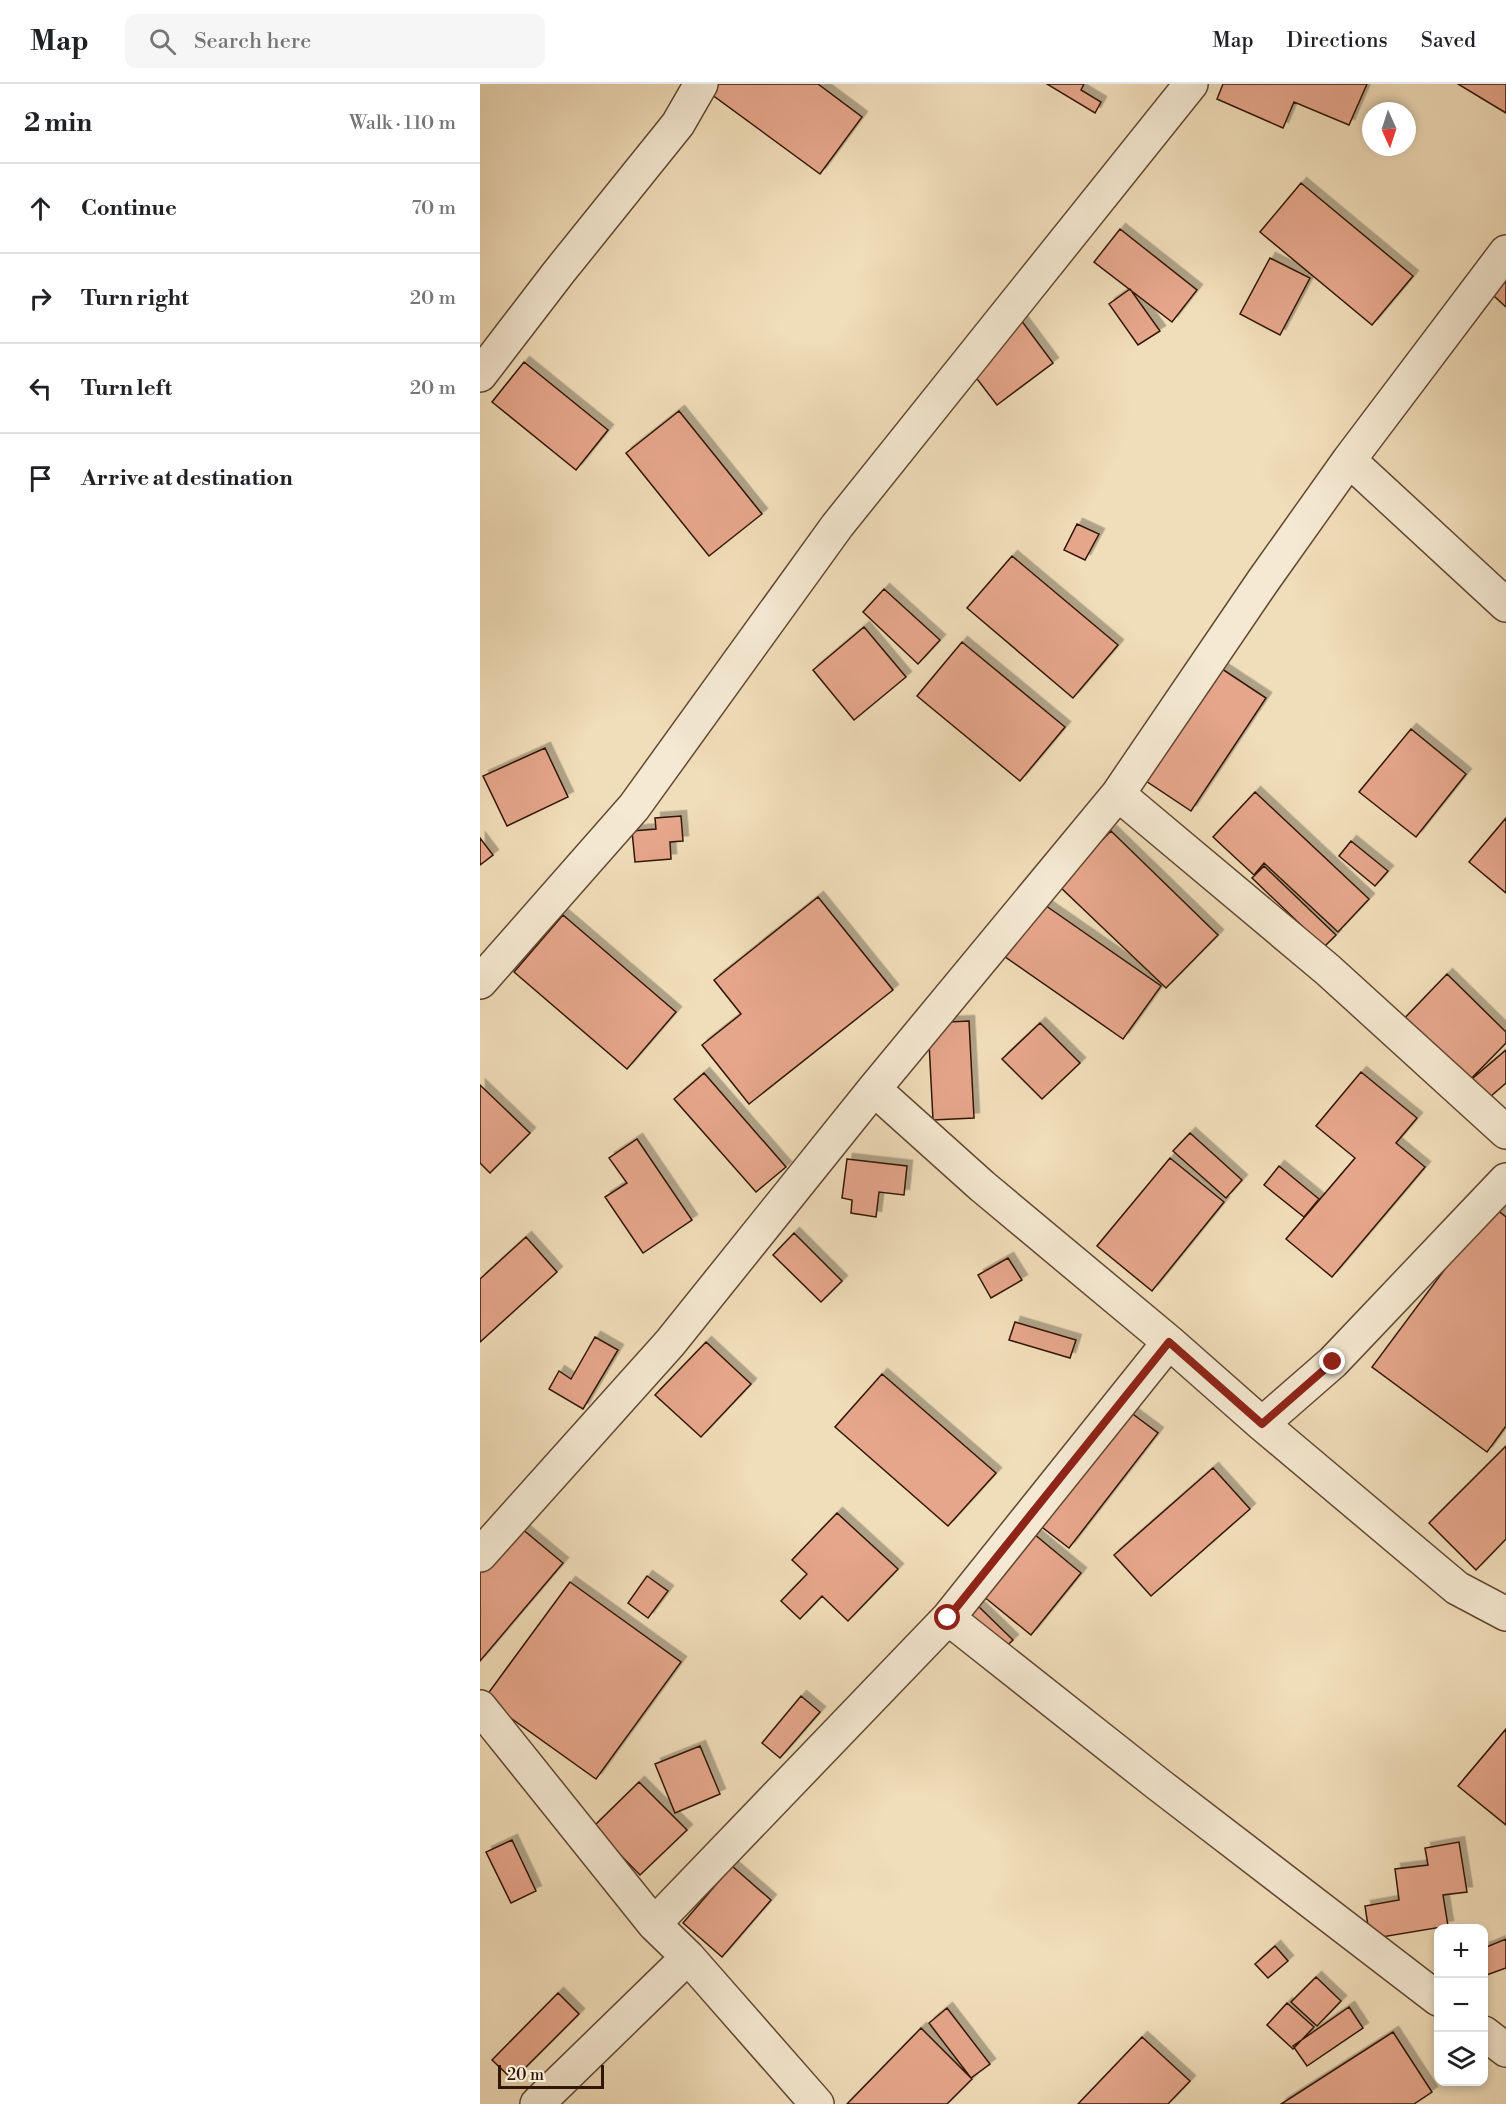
<!DOCTYPE html>
<html lang="en">
<head>
<meta charset="utf-8">
<style>
  body { margin:0; font-family:"Libre Bodoni",serif; background:#f6f6f6; color:#202124 }
  .controls { position:absolute; right:18px; bottom:18px; display:grid; overflow:hidden; border-radius:12px; box-shadow:0 3px 9px #0003 }
  .controls button { width:54px; height:54px; display:grid; place-items:center; padding:0; border:0; border-bottom:2px solid #e0e0e0; background:#fff; color:#202124; font:30px sans-serif }
  .compass { position:absolute; left:882px; top:18px; width:54px; height:54px; border-radius:50%; background:#fff; box-shadow:0 3px 9px #0003; rotate:177deg }
  .scale { position:absolute; left:18px; bottom:15px; width:106px; box-sizing:border-box; padding-left:6px; border:3px solid #321606; border-top:0; font-size:16px; line-height:21px; white-space:nowrap; color:#321606; -webkit-text-stroke:4px #f5e9d2; paint-order:stroke }
  .stop { position:absolute; width:18px; height:18px; margin:-14px; border:4px solid #8f2418; border-radius:50%; background:#fff }
  .stop.end { background:#8f2418; border-color:#fff; box-shadow:0 2px 6px #0008 }
  .list { margin:0; padding:0; list-style:none }
  h2 { display:flex; justify-content:space-between; align-items:center; height:78px; margin:0; padding:0 24px; font-size:26px }
  h2 small { font-size:20px; font-weight:400; color:#757577 }
  .list li { display:grid; grid-template-columns:39px 1fr auto; gap:18px; align-items:center; box-sizing:border-box; height:90px; padding:0 24px; border-top:2px solid #e0e0e0 }
  .list b { display:block; font-size:22px; white-space:nowrap }
  .list em { font-size:20px; font-style:normal; color:#757577 }
  .icon { flex:none; width:33px; height:33px; fill:none; stroke:currentColor; stroke-width:2; stroke-linecap:round; stroke-linejoin:round }
  .map { position:relative; flex:none; width:1026px; height:2020px; overflow:hidden }
  header { display:flex; align-items:center; gap:36px; box-sizing:border-box; height:84px; padding:0 30px; background:#fff; border-bottom:2px solid #e0e0e0 }
  header strong { font-size:28px }
  nav { display:flex; gap:33px; margin-inline-start:auto; font-size:21px }
  .search { width:420px; height:54px; background:#f6f6f6; display:flex; align-items:center; gap:15px; box-sizing:border-box; padding:0 21px; border-radius:12px; color:#757577; font-size:22px }
  main { display:flex }
  aside { flex:1; background:#fff }
  .map>svg:first-child { display:block }
  .building { fill:#e6a68b; stroke:#321606; stroke-width:1.5; filter:url(#shadow) }
  .lines { fill:none; stroke-linecap:round; stroke-linejoin:round }
  .minor-casing { stroke:#624833; stroke-width:36 }
  .minor { stroke:#f5e9d2; stroke-width:33 }
  .route { stroke:#8f2418; stroke-width:8 }
</style>
</head>
<body>
<header>
<strong>Map</strong>
<div class="search"><svg class="icon" aria-label="search" viewBox="0 0 24 24"><circle cx="10" cy="10" r="6"/><path d="M15 15l6 6"/></svg>Search here</div>
<nav><a>Map</a><a>Directions</a><a>Saved</a></nav>
</header>
<main>
<aside>
<h2>2 min<small>Walk · 110 m</small></h2>
<ul class="list">
<li><svg class="icon" aria-label="ahead" viewBox="0 0 24 24"><path d="M12 20V5M6 11l6-6 6 6"/></svg><div><b>Continue</b></div><em>70 m</em></li>
<li><svg class="icon" aria-label="right" viewBox="0 0 24 24"><path d="M7 20v-9h11M14 6l5 5-5 5"/></svg><div><b>Turn right</b></div><em>20 m</em></li>
<li><svg class="icon" aria-label="left" viewBox="0 0 24 24"><path d="M17 20v-9H6M10 6l-5 5 5 5"/></svg><div><b>Turn left</b></div><em>20 m</em></li>
<li><svg class="icon" aria-label="arrive" viewBox="0 0 24 24"><path d="M6 21V4h12l-3 4 3 4H6"/></svg><div><b>Arrive at destination</b></div></li>
</ul>
</aside>
<div class="map">
<svg width="1026" height="2020" viewBox="0 0 1026 2020">
  <defs>
    <filter id="shadow"><feDropShadow dx="5.5" dy="-5.5" stdDeviation="0" flood-color="#0004"/></filter>
  </defs>
  <rect width="100%" height="100%" fill="#f0ddb9"/>
  <filter id="stains"><feTurbulence type="fractalNoise" baseFrequency=".00333" numOctaves="4"/><feColorMatrix values="0 0 0 0 .2 0 0 0 0 .09 0 0 0 0 .02 0 0 0 .5 -.17"/></filter>
  <radialGradient id="worn" r=".72"><stop offset=".6" stop-color="#630" stop-opacity="0"/><stop offset="1" stop-color="#630" stop-opacity=".3"/></radialGradient>
  <path class="building" d="M221,0H338L382,33L340,90L220,2Z
    M221,0H338L382,33L340,90L220,2Z
    M567,0H604L601,6L621,18L615,29Z
    M567,0H604L601,6L621,18L615,29Z
    M743,0H887L869,41L814,18L803,44L737,15Z
    M743,0H887L869,41L814,18L803,44L737,15Z
    M978,0H1026V29Z
    M978,0H1026V29Z
    M821,99L933,192L892,241L780,148Z
    M821,99L933,192L892,241L780,148Z
    M640,145L717,206L692,238L614,178Z
    M640,145L717,206L692,238L614,178Z
    M1026,159V223L994,194Z
    M1026,159V223L994,194Z
    M790,174L830,194L800,251L760,230Z
    M790,174L830,194L800,251L760,230Z
    M650,205L680,247L658,261L629,220Z
    M650,205L680,247L658,261L629,220Z
    M538,232L573,279L517,321L481,274Z
    M538,232L573,279L517,321L481,274Z
    M44,278L128,346L96,386L12,318Z
    M44,278L128,346L96,386L12,318Z
    M199,327L282,430L229,472L146,369Z
    M597,440L619,450L605,476L584,466Z
    M532,472L638,561L593,614L487,524Z
    M404,505L460,556L438,580L383,528Z
    M384,543L426,593L374,636L333,586Z
    M482,558L585,643L540,697L437,612Z
    M727,575L786,614L711,727L651,687Z
    M931,645L986,690L936,753L879,708Z
    M65,664L88,713L27,742L3,692Z
    M775,708L889,815L858,848L784,779L774,791L733,753Z
    M201,732L203,757L190,758L191,775L155,778L152,747L176,745L175,734Z
    M1026,734V809L989,778Z
    M631,747L738,851L686,904L578,801Z
    M0,754L13,771L0,781Z
    M871,757L908,787L895,802L859,772Z
    M784,782L856,851L844,863L772,794Z
    M784,782L856,851L844,863L772,794Z
    M338,813L413,906L269,1020L222,961L261,930L234,896Z
    M338,813L413,906L269,1020L222,961L261,930L234,896Z
    M559,817L681,902L643,955L521,870Z
    M559,817L681,902L643,955L521,870Z
    M83,831L196,928L147,985L34,888Z
    M83,831L196,928L147,985L34,888Z
    M967,890L1026,948V959L981,1005L917,942Z
    M967,890L1026,948V959L981,1005L917,942Z
    M489,937L494,1034L453,1036L448,939Z
    M489,937L494,1034L453,1036L448,939Z
    M560,939L600,979L562,1015L522,975Z
    M560,939L600,979L562,1015L522,975Z
    M1026,966V999L1003,1019L986,1000Z
    M1026,966V999L1003,1019L986,1000Z
    M881,988L937,1034L916,1059L945,1083L852,1193L806,1155L875,1074L836,1042Z
    M881,988L937,1034L916,1059L945,1083L852,1193L806,1155L875,1074L836,1042Z
    M224,989L306,1083L276,1108L194,1015Z
    M224,989L306,1083L276,1108L194,1015Z
    M0,1001L50,1049L10,1089L0,1079Z
    M0,1001L50,1049L10,1089L0,1079Z
    M710,1049L762,1096L746,1114L693,1067Z
    M710,1049L762,1096L746,1114L693,1067Z
    M157,1055L212,1136L163,1169L125,1113L147,1099L129,1074Z
    M157,1055L212,1136L163,1169L125,1113L147,1099L129,1074Z
    M690,1074L744,1118L672,1207L617,1162Z
    M690,1074L744,1118L672,1207L617,1162Z
    M367,1075L427,1082L424,1111L399,1108L396,1133L371,1129L372,1116L362,1114Z
    M367,1075L427,1082L424,1111L399,1108L396,1133L371,1129L372,1116L362,1114Z
    M799,1082L839,1115L824,1133L784,1101Z
    M799,1082L839,1115L824,1133L784,1101Z
    M1012,1122L1026,1133V1342L1007,1368L892,1283Z
    M1012,1122L1026,1133V1342L1007,1368L892,1283Z
    M314,1149L362,1197L341,1218L293,1171Z
    M314,1149L362,1197L341,1218L293,1171Z
    M46,1153L77,1188L0,1258V1195Z
    M46,1153L77,1188L0,1258V1195Z
    M528,1174L542,1196L511,1214L498,1191Z
    M528,1174L542,1196L511,1214L498,1191Z
    M535,1238L596,1256L590,1274L529,1256Z
    M535,1238L596,1256L590,1274L529,1256Z
    M115,1253L138,1266L103,1325L69,1305L79,1287L91,1295Z
    M115,1253L138,1266L103,1325L69,1305L79,1287L91,1295Z
    M226,1258L271,1300L221,1353L175,1311Z
    M226,1258L271,1300L221,1353L175,1311Z
    M402,1290L516,1389L468,1442L355,1343Z
    M402,1290L516,1389L468,1442L355,1343Z
    M630,1313L678,1349L589,1464L541,1427Z
    M630,1313L678,1349L589,1464L541,1427Z
    M1026,1362V1455L996,1486L949,1439Z
    M1026,1362V1455L996,1486L949,1439Z
    M733,1384L770,1425L671,1512L634,1471Z
    M733,1384L770,1425L671,1512L634,1471Z
    M357,1429L418,1485L368,1537L342,1512L320,1535L301,1517L327,1490L312,1476Z
    M357,1429L418,1485L368,1537L342,1512L320,1535L301,1517L327,1490L312,1476Z
    M29,1434L83,1479L0,1577V1468Z
    M29,1434L83,1479L0,1577V1468Z
    M554,1450L601,1489L551,1551L503,1512Z
    M554,1450L601,1489L551,1551L503,1512Z
    M167,1492L188,1507L168,1534L148,1519Z
    M167,1492L188,1507L168,1534L148,1519Z
    M90,1498L201,1578L116,1695L4,1615Z
    M90,1498L201,1578L116,1695L4,1615Z
    M495,1519L533,1556L516,1572L479,1535Z
    M495,1519L533,1556L516,1572L479,1535Z
    M321,1612L340,1628L300,1674L282,1659Z
    M321,1612L340,1628L300,1674L282,1659Z
    M1026,1645V1741L978,1702Z
    M220,1662L240,1710L195,1729L175,1680Z
    M220,1662L240,1710L195,1729L175,1680Z
    M159,1698L207,1746L160,1791L113,1743Z
    M159,1698L207,1746L160,1791L113,1743Z
    M32,1756L56,1807L31,1819L6,1768Z
    M32,1756L56,1807L31,1819L6,1768Z
    M979,1758L987,1808L963,1811L968,1842L890,1855L885,1822L919,1816L915,1785L948,1781L945,1764Z
    M979,1758L987,1808L963,1811L968,1842L890,1855L885,1822L919,1816L915,1785L948,1781L945,1764Z
    M252,1782L291,1816L242,1873L203,1839Z
    M252,1782L291,1816L242,1873L203,1839Z
    M1026,1855V1884L1004,1892V1864Z
    M1026,1855V1884L1004,1892V1864Z
    M795,1862L808,1877L788,1894L775,1880Z
    M795,1862L808,1877L788,1894L775,1880Z
    M836,1893L861,1917L837,1942L811,1918Z
    M836,1893L861,1917L837,1942L811,1918Z
    M78,1909L99,1930L33,1996L12,1976Z
    M78,1909L99,1930L33,1996L12,1976Z
    M807,1919L834,1943L813,1965L787,1941Z
    M807,1919L834,1943L813,1965L787,1941Z
    M869,1923L883,1944L827,1982L813,1962Z
    M869,1923L883,1944L827,1982L813,1962Z
    M467,1924L510,1980L491,1994L449,1939Z
    M467,1924L510,1980L491,1994L449,1939Z
    M441,1944L492,1995L467,2020H367Z
    M441,1944L492,1995L467,2020H367Z
    M913,1948L952,2008L934,2020H801Z
    M913,1948L952,2008L934,2020H801Z
    M662,1953L710,1997L688,2020H598Z
    M662,1953L710,1997L688,2020H598Z"/>
  <g class="lines">
    <g class="minor-casing">
      <path id="minor" d="M0,291L79,188L198,40L221,0
        M869,376L1026,521
        M638,710L848,886L1026,1048
        M0,898L154,723L357,442L711,0
        M394,1005L502,1102L689,1258L782,1340L977,1504L1026,1530
        M782,1340L853,1278L1026,1096
        M0,1471L190,1259L394,1005L638,710L783,497L869,376L1026,168
        M468,1534L678,1700L958,1915
        M0,1623L174,1840L208,1873L337,2020
        M174,1840L468,1534L689,1258
        M1004,1949L1026,1966
        M57,2020L208,1873"/>
    </g>
    <use href="#minor" class="minor"/>
  </g>
  <g class="lines">
    <path class="route" d="M468,1534L689,1258L782,1340L853,1278"/>
  </g>
  <rect width="100%" height="100%" filter="url(#stains)"/>
  <rect width="100%" height="100%" fill="url(#worn)"/>
</svg>
<div class="controls">
<button>+</button>
<button>−</button>
<button><svg class="icon" aria-label="layers" viewBox="0 0 24 24"><path d="M12 4l9 5-9 5-9-5zM3 14l9 5 9-5"/></svg></button>
</div>
<svg class="compass" viewBox="-18 -18 36 36"><path d="M0-13l5 13h-10z" fill="#e53935"/><path d="M0 13l5-13h-10z" fill="#757577"/></svg>
<div class="scale">20 m</div>
<div class="stop" style="left:468px;top:1534px"></div>
<div class="stop end" style="left:853px;top:1278px"></div>
</div>
</main>
</body>
</html>
